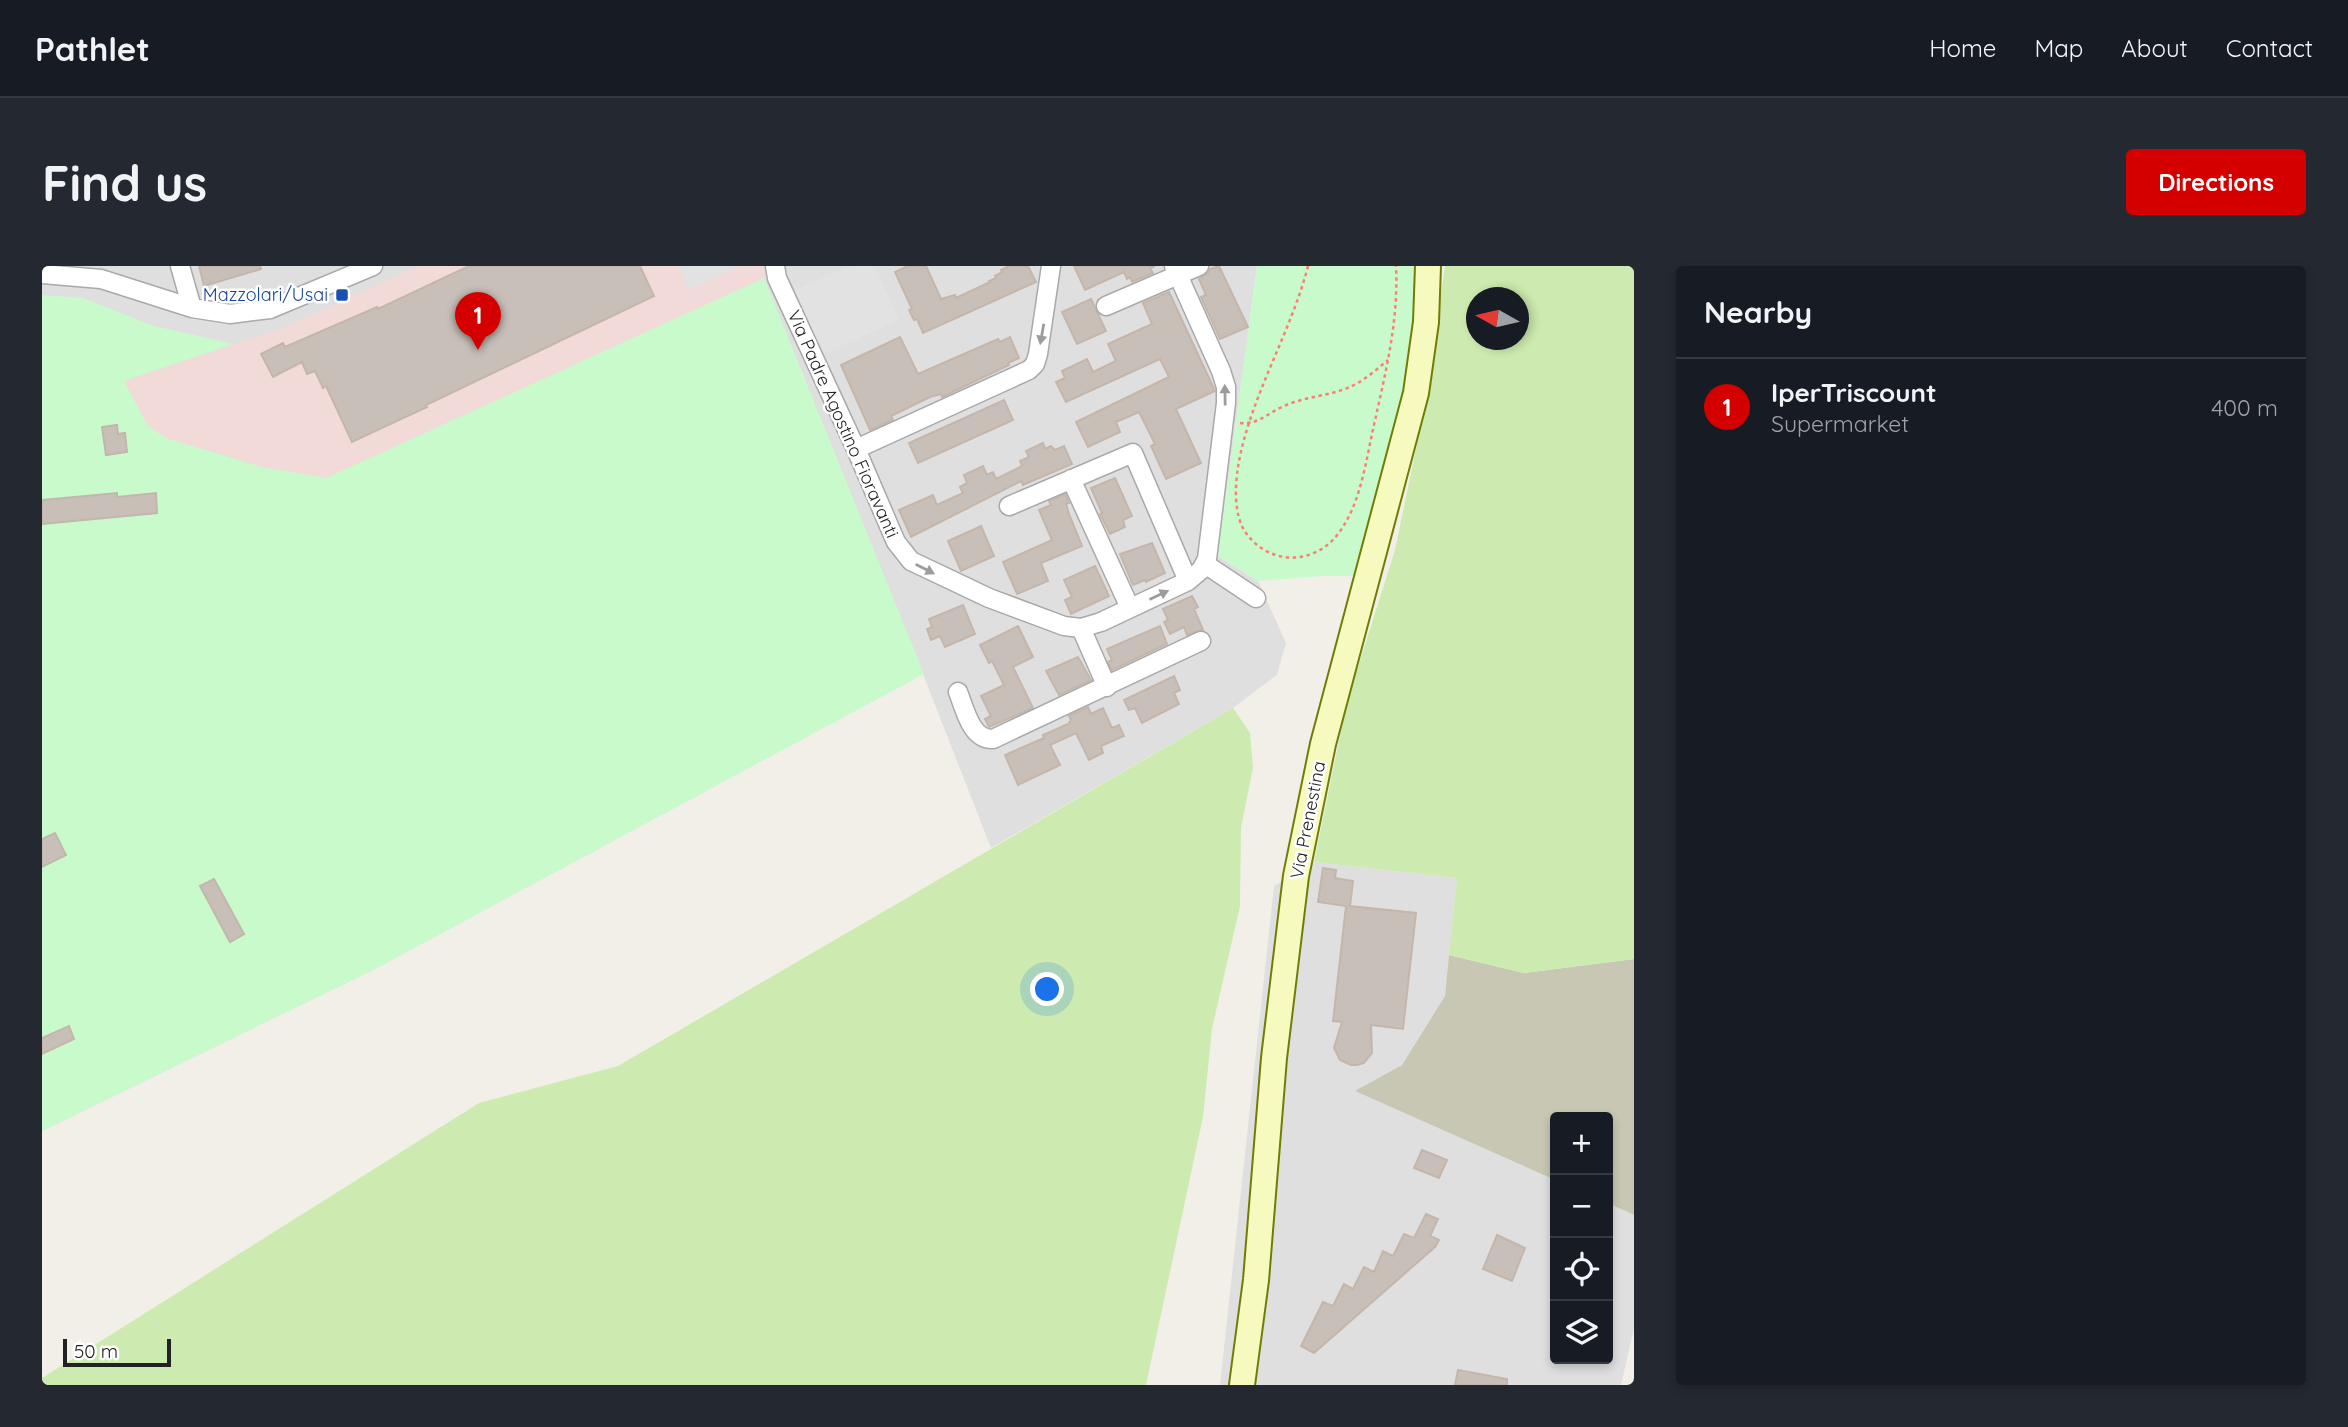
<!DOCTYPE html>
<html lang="en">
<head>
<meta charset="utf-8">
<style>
  body { margin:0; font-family:Quicksand,sans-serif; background:#242831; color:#f1f3f6 }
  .controls { position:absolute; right:21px; bottom:21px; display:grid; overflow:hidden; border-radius:7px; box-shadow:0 4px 10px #0003 }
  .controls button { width:63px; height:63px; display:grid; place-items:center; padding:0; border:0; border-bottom:2px solid #363941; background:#171b24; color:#f1f3f6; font:35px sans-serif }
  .compass { position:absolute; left:1424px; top:21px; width:63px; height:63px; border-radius:50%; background:#171b24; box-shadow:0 4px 10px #0003; rotate:278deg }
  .scale { position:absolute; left:21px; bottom:18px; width:108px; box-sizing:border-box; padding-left:7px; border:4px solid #222; border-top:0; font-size:19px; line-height:24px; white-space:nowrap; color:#222; -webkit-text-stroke:5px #fff; paint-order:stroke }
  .you { position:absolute; left:1006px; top:724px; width:24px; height:24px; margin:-18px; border:5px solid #fff; border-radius:50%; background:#1a73e8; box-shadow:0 0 0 10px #1a73e833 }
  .badge { display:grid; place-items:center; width:46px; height:46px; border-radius:50%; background:#d40000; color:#fff; font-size:23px; font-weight:700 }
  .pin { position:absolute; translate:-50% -58px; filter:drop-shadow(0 2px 4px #0008) }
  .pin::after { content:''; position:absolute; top:37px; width:24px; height:21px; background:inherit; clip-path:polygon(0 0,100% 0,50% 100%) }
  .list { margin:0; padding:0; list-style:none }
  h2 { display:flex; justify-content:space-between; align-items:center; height:91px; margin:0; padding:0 28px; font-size:30px }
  h2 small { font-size:23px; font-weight:400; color:#9ea1a6 }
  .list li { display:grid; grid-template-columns:46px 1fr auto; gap:21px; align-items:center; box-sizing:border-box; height:98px; padding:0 28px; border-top:2px solid #363941 }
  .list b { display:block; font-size:26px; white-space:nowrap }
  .list p { margin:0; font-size:23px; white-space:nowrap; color:#9ea1a6 }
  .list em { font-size:23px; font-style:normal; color:#9ea1a6 }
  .icon { flex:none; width:38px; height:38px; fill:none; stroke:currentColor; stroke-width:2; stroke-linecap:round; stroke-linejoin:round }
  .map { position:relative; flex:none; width:1592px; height:1119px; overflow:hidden; border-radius:7px }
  header { display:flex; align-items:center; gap:42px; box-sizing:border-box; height:98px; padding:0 35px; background:#171b24; border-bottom:2px solid #363941 }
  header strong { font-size:33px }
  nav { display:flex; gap:38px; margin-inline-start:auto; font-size:24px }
  .intro { display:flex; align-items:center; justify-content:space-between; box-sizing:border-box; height:168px; padding:0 42px }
  h1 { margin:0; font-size:49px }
  .button { padding:18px 32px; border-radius:7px; background:#d40000; color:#fff; font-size:24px; font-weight:700 }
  main { display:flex; gap:42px; padding:0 42px }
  aside { flex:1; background:#171b24; border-radius:7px; box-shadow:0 4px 10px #0003 }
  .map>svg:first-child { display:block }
  .residential { fill:#e0dfdf }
  .commercial { fill:#f2dad9 }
  .construction { fill:#c7c7b4 }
  .grass { fill:#cdebb0; fill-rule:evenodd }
  .park { fill:#c8facc }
  .parking { fill:#e2e2e2 }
  .building { fill:#c7bfb8; stroke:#c4b6ab; stroke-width:2 }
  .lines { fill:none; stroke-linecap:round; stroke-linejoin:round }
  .minor-casing { stroke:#a9a9a9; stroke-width:21 }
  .secondary-casing { stroke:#707d05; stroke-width:28 }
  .path { stroke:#fa8072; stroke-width:2.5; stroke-dasharray:3.5 3.5; stroke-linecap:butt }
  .minor { stroke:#fff; stroke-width:18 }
  .secondary { stroke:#f7fabf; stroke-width:24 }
  .oneway { fill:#9c9c9c }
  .transit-dot { fill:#1a4fb4; stroke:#fff; stroke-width:2.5 }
  .labels { text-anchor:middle; stroke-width:5; stroke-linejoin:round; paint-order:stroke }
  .transit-label { font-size:18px; fill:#164399; stroke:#fff; text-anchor:end }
  .street-label { font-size:18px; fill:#222; stroke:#fff }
</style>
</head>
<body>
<header>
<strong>Pathlet</strong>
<nav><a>Home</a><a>Map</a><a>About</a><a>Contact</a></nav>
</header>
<div class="intro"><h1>Find us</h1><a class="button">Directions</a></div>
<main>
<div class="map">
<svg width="1592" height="1119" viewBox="0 0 1592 1119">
  <rect width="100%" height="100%" fill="#f2efe9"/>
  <path class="residential" d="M0,0H1215L1176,290L1216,315L1244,377L1235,409L1191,442L949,582L881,408L333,703L0,865Z
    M1272,596L1415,612L1403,730L1360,799L1314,825L1513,914V1093H1566V937L1592,949V1062L1579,1119H1178L1232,620Z"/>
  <path class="commercial" d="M376,0H725L722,12L284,212L220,201L124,172L106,160L81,115L238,63Z"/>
  <path class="construction" d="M1407,689L1482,707L1592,693V949L1566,937V851H1513V914L1313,825L1360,799L1403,730Z"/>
  <path class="grass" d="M1403,0H1592V693L1482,707L1407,689L1415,612L1272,596L1305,436L1353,284L1383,139ZM1434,32H1476V74H1434Z
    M1191,442L1208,467L1211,502L1199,562L1198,640L1170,763L1161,851L1104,1119H0V1112L437,837L576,800Z"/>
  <path class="park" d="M1215,0H1375L1370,88L1351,168L1312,310H1282L1216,315L1176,290Z
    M722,12L882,408L333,703L0,865V29L41,32L112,60L192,78L82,115L106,160L124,172L220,201L284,212Z"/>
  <path class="parking" d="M637,0H699L646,24Z
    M808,0H833L857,54L781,88L753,24Z"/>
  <path class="building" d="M157,0H218L219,3L162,20Z
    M427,0H598L612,30L384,139L385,141L310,176L284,120L281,122L273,105L265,108L260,96L231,111L219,88L241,77L243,81L335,41L336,43Z
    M866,0H884L899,33L913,29L914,32L948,16L947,15L954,12L953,10L960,6L959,4L967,0H986L994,16L881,67L875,53L872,54L867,44L870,43L853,6Z
    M1032,0H1113L1108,2L1111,7L1090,16L1088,11L1085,13L1082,6L1043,24Z
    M1177,0L1206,61L1178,73L1159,31L1164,29L1157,13L1166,7L1168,3Z
    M1127,26L1173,125L1134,143L1159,197L1124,213L1109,180L1113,178L1097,146L1074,156L1078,166L1046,181L1034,156L1127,111L1118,93L1024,136L1014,116L1023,112L1020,105L1045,93L1051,106L1074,95L1066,78L1110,58L1101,37Z
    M1049,33L1064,65L1035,78L1020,46Z
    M858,71L876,108L956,73L958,76L968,71L977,92L966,97L967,99L900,131L899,128L888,131L849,150L851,154L828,164L799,99Z
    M962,134L971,154L876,197L867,177Z
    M75,159L76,168L83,167L85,186L64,189L60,161Z
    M1001,177L1003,183L1009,180L1013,184L1022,180L1030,198L981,219L979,215L869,271L857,244L891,229L895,239L921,227L918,221L925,217L922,209L941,200L945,209L951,206L954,213L980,200L978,195L987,191L984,185Z
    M1073,212L1090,250L1081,254L1083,261L1068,268L1058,248L1060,247L1049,222Z
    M75,227V231L114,227L115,247L0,258V234Z
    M1023,228L1027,237L1024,238L1027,248L1040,280L999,297L1006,315L975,328L961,296L1010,274L997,244L1009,239L1007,235Z
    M939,260L952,290L919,305L906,275Z
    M1110,277L1123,307L1104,316L1103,314L1091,319L1078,288Z
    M1053,300L1067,330L1029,348L1023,334L1030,331L1022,314Z
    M1150,330L1156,341L1152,343L1161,364L1145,369L1142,361L1128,368L1122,356L1126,354L1121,343Z
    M921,339L933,368L903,381L898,370L889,374L885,363L890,361L887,353Z
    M976,360L991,391L971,401L991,442L947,461L943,453L949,450L939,430L962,419L950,395L947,397L938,379Z
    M1118,360L1125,378L1070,404L1066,396L1070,394L1065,383Z
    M1036,391L1049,414L1017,429L1004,405Z
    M1132,410L1138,424L1132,427L1137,438L1100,457L1093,442L1087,444L1082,434Z
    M1046,441L1049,448L1061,442L1070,462L1077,459L1082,470L1059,480L1061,487L1047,494L1034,467L1008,479L1018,499L976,519L963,489L1002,472L1001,469L1026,458L1029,454L1027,450Z
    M13,567L24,589L0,601V573Z
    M1281,602L1294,604L1293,612L1311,615L1308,640L1374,647L1361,763L1329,759L1330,787L1322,797L1315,799H1309L1298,794L1292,782L1300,756L1291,755L1304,640L1276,636Z
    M172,613L202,668L188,676L158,620Z
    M27,760L32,773L0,788V772Z
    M1380,884L1405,894L1397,912L1372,902Z
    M1384,948L1396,953L1388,970L1397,974L1393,981L1272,1087L1259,1080L1281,1036L1291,1040L1302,1018L1311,1023L1322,1001L1332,1006L1341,985L1351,990L1362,968L1372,972Z
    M1455,969L1483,982L1470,1015L1441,1003Z
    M1416,1104L1465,1113V1119H1413Z"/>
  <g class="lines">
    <g class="minor-casing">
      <path id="minor" d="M138,0L150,42
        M733,0L735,12L814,183L854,276L869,295L947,332L1022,360L1039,362L1059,356L1146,315L1159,304L1165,293L1184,137V121L1179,105L1132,0
        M0,8L59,13L150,42L188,48L228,43L331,0
        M1064,40L1157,0
        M814,183L987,104L993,98L996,88L1009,0
        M1029,213L1088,342
        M967,240L1091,187L1146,315
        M1163,298L1214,332
        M1039,362L1065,421
        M916,426C923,443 929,474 951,473L1159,375"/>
    </g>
    <g class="secondary-casing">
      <path id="secondary" d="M1200,1119L1214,1014L1232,792L1254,610L1281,478L1374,127L1384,56L1386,0"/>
    </g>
    <path class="path" d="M1266,0C1249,67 1207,133 1196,201C1193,220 1192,247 1202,264C1224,299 1271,301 1296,268C1317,241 1323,201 1330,168C1342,113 1357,57 1354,0
      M1198,157C1216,159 1226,147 1242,140C1264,130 1289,130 1310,120C1323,114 1335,103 1346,94"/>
    <use href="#minor" class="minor"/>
    <use href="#secondary" class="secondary"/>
  </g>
  <defs><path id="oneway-solid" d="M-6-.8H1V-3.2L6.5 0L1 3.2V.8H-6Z" transform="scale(1.75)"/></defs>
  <g class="oneway">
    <use href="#oneway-solid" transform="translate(1000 68) rotate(100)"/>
    <use href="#oneway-solid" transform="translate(1183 129) rotate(-91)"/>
    <use href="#oneway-solid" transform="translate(883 303) rotate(27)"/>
    <use href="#oneway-solid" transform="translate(1117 329) rotate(-25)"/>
  </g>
  <rect class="transit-dot" x="293" y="22" width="14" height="14" rx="3.5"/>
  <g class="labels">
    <g class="transit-label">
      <text x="286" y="35">Mazzolari/Usai</text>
    </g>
    <g class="street-label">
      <text transform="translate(801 158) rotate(66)" y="6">Via Padre Agostino Fioravanti</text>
      <text transform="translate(1266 554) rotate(-79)" y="6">Via Prenestina</text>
    </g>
  </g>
</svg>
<div class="controls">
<button>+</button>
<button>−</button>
<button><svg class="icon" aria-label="locate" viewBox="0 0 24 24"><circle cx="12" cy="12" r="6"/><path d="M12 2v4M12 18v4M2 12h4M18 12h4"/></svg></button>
<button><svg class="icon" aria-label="layers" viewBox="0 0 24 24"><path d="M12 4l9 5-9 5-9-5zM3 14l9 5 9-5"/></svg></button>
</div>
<svg class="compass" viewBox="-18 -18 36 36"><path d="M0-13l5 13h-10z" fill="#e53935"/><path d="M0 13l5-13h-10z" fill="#9ea1a6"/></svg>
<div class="scale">50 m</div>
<div class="you"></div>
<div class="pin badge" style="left:436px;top:84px">1</div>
</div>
<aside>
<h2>Nearby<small></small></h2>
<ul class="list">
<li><span class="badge">1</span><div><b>IperTriscount</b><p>Supermarket</p></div><em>400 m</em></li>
</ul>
</aside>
</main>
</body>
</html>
